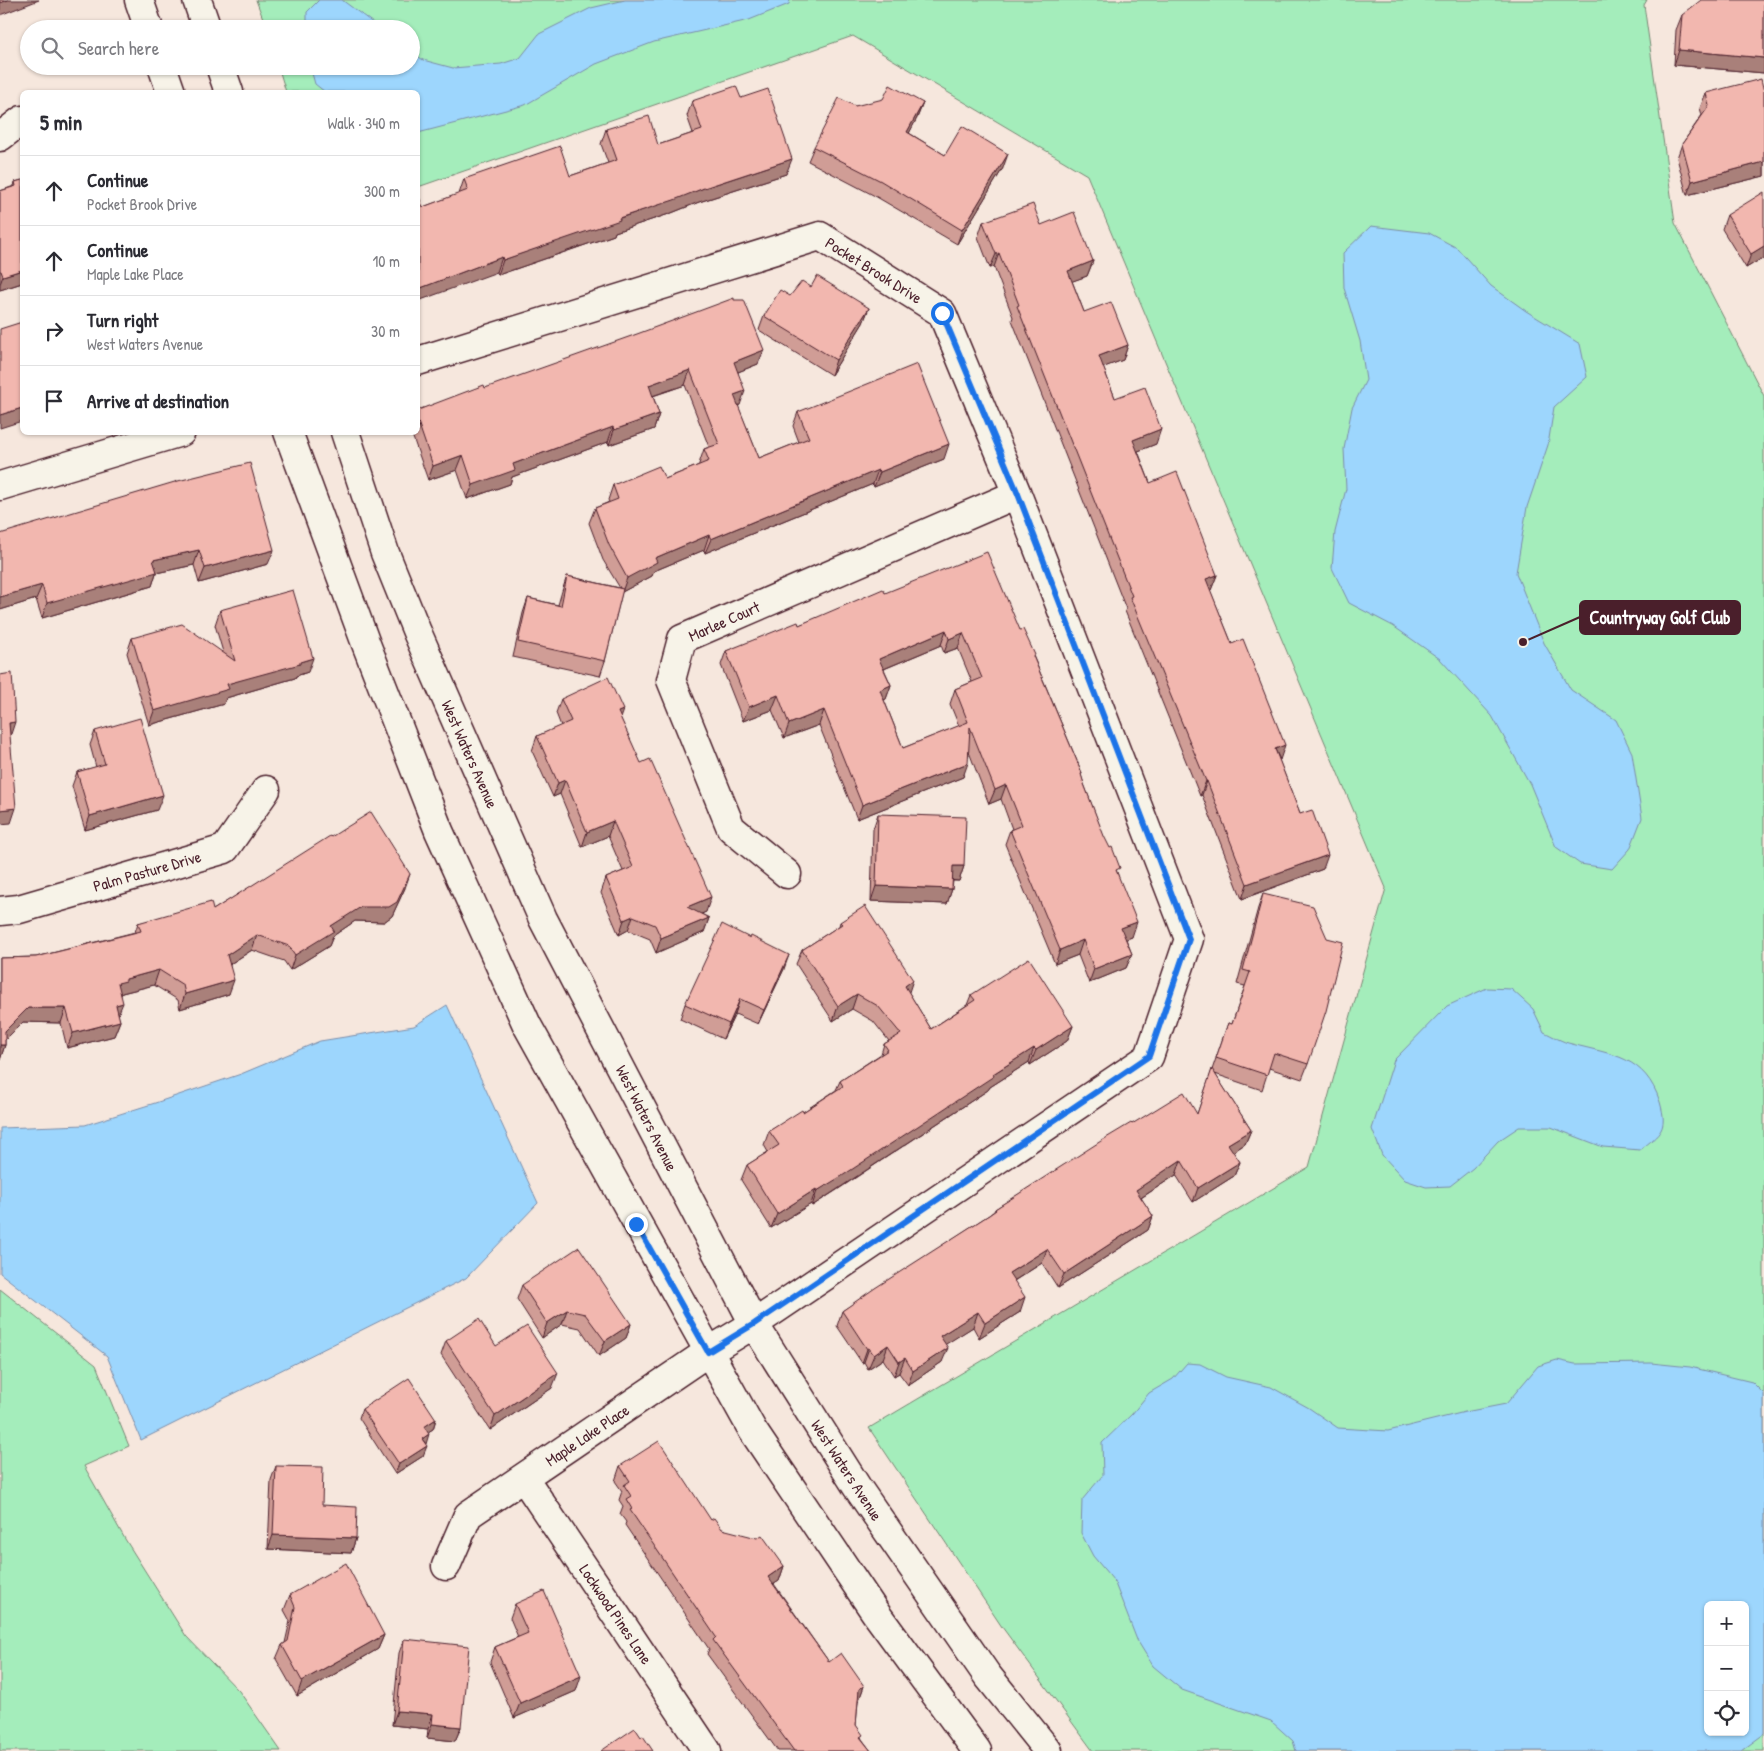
<!DOCTYPE html>
<html lang="en">
<head>
<meta charset="utf-8">
<style>
  body { margin:0; font-family:"Patrick Hand",sans-serif; background:#f2f2f3; color:#2b2b33 }
  .controls { position:absolute; right:15px; bottom:15px; display:grid; overflow:hidden; border-radius:8px; box-shadow:0 1px 4px #0004 }
  .controls button { width:45px; height:45px; display:grid; place-items:center; padding:0; border:0; border-bottom:1px solid #e1e1e2; background:#fff; color:#2b2b33; font:25px sans-serif }
  .stop { position:absolute; width:15px; height:15px; margin:-11px; border:4px solid #1a73e8; border-radius:50%; background:#fff }
  .stop.end { background:#1a73e8; border-color:#fff; box-shadow:0 1px 5px #0008 }
  .list { margin:0; padding:0; list-style:none }
  h2 { display:flex; justify-content:space-between; align-items:center; height:65px; margin:0; padding:0 20px; font-size:21px }
  h2 small { font-size:16px; font-weight:400; color:#7c7c81 }
  .list li { display:grid; grid-template-columns:32px 1fr auto; gap:15px; align-items:center; box-sizing:border-box; height:70px; padding:0 20px; border-top:1px solid #e1e1e2 }
  .list b { display:block; font-size:19px; white-space:nowrap }
  .list p { margin:0; font-size:16px; white-space:nowrap; color:#7c7c81 }
  .list em { font-size:16px; font-style:normal; color:#7c7c81 }
  .icon { flex:none; width:28px; height:28px; fill:none; stroke:currentColor; stroke-width:2; stroke-linecap:round; stroke-linejoin:round }
  .map { position:relative; flex:none; width:1764px; height:1751px; overflow:hidden }
  .search { position:absolute; background:#fff; box-shadow:0 1px 4px #0004; left:20px; top:20px; width:400px; height:55px; display:flex; align-items:center; gap:12px; box-sizing:border-box; padding:0 18px; border-radius:28px; color:#7c7c81; font-size:19px }
  .panel { position:absolute; background:#fff; box-shadow:0 1px 4px #0004; left:20px; top:90px; width:400px; height:345px; border-radius:8px }
  .map>svg:first-child { display:block }
  .green { fill:#a4edbb; stroke:#778673; fill-rule:evenodd }
  .water { fill:#9dd6fd; stroke:#7c8da9; fill-rule:evenodd }
  .lines { fill:none; stroke-linecap:round; stroke-linejoin:round }
  .minor-casing { stroke:#4a1f2b; stroke-width:31 }
  .minor { stroke:#f7f3e8; stroke-width:28 }
  .wall { fill:#d09d96; stroke:#4a1f2b; fill-rule:evenodd }
  .shaded-wall { fill:#a9807a; stroke:#4a1f2b }
  .building { fill:#f2b7af; stroke:#4a1f2b; fill-rule:evenodd }
  .route { stroke:#1a73e8; stroke-width:6 }
  .labels { text-anchor:middle; stroke-width:4.5; stroke-linejoin:round; paint-order:stroke }
  .street-label { font-size:16px; fill:#4a1f2b; stroke:#f7f3e8 }
  .leader { fill:none; stroke:#4a1f2b; stroke-width:2 }
  .callout-dot { fill:#4a1f2b; stroke:#f7f3e8; stroke-width:2 }
  .callout { fill:#4a1f2b; stroke:#4a1f2b; stroke-width:2 }
  .callout-label { font-size:18px; text-anchor:middle; font-weight:bold; fill:#fff }
</style>
</head>
<body>
<div class="map">
<svg width="1764" height="1751" viewBox="0 0 1764 1751">
  <rect width="100%" height="100%" fill="#f6e7dd"/>
  <filter id="ink" filterUnits="userSpaceOnUse"><feTurbulence type="fractalNoise" baseFrequency=".02" numOctaves="2"/><feDisplacementMap in="SourceGraphic" scale="10" xChannelSelector="R" yChannelSelector="G"/><feConvolveMatrix kernelMatrix="1 2 1 2 8 2 1 2 1" color-interpolation-filters="sRGB"/></filter>
  <g filter="url(#ink)">
    <path class="green" d="M256,0H1647L1644,5L1675,223L1764,396V1751H1093L1002,1627L869,1428L1309,1167L1386,888L1087,175L853,36L418,187V92H286L278,66H411V29H267ZM1708,1605H1745V1732H1708Z
      M0,1289L96,1365L129,1446L84,1466L125,1539L186,1636L239,1691L281,1751H0Z"/>
    <path class="water" d="M319,0H342L381,29H307V12Z
      M625,0H790L789,4L749,20L654,42L596,64L525,105L418,133V92H325L315,84L310,66H411V51L423,60L453,68L501,64L520,58L539,34L591,8Z
      M1371,226L1429,233L1457,248L1491,286L1526,311L1580,344L1587,377L1554,407L1548,445L1527,507L1516,573L1544,643L1571,690L1616,720L1632,753L1642,818L1630,849L1612,869L1580,864L1556,847L1530,784L1492,716L1440,659L1393,626L1349,603L1332,568L1335,532L1346,489L1344,449L1352,408L1366,380L1360,341L1344,288L1343,253Z
      M1487,988L1511,989L1533,1009L1544,1032C1553,1036 1562,1042 1572,1044C1613,1055 1645,1056 1660,1102C1668,1130 1661,1133 1640,1150L1603,1147L1551,1127H1519L1498,1141L1473,1168L1450,1186L1426,1187L1405,1180L1382,1155L1372,1129L1394,1060L1447,1006Z
      M447,1005L538,1203L466,1278L141,1440L107,1356L0,1273V1128L85,1125L155,1103L241,1074L320,1041L414,1026Z
      M1557,1360L1575,1364L1651,1363L1690,1367L1752,1382L1764,1394V1734L1741,1751H1296L1293,1741L1271,1721L1182,1690L1153,1666L1137,1640L1114,1581L1093,1556L1081,1533L1082,1500L1103,1475L1102,1443L1132,1414L1149,1393L1173,1379L1187,1363L1200,1364L1226,1377L1271,1387L1309,1408L1338,1428L1388,1431L1465,1412L1506,1404L1538,1366ZM1708,1605H1745V1732H1708Z"/>
    <g class="lines">
      <g class="minor-casing">
        <path id="minor" d="M139,0L149,29
          M197,0L207,29
          M162,66L171,92
          M220,66L229,92
          M0,137L22,120
          M418,361L820,236L942,313L1017,494L1189,939L1149,1057L754,1324L708,1352L468,1515L446,1566
          M288,432L366,644L439,831L527,1025L753,1431L875,1612L977,1751
          M345,432L385,553L417,632L543,919L754,1324L857,1487L987,1675L1048,1751
          M0,486L181,432
          M787,874L731,828L671,680L682,639L1017,494
          M0,911L19,909L225,849L266,790
          M524,1478L707,1751"/>
      </g>
      <use href="#minor" class="minor"/>
    </g>
    <path class="wall" d="M1764,0V73L1674,65L1676,30L1682,15Z
      M1764,92V176L1687,195L1677,158L1682,144L1702,115L1700,108L1706,93Z
      M741,98L786,174L699,202L669,214L615,232L614,235L498,275L497,272L423,207L459,194L464,179L570,176L608,163L601,144L606,129L658,145L693,133L687,116L692,101Z
      M923,103L917,118L909,133L945,155L1003,168L957,244L875,196L808,161L814,147L855,106Z
      M22,180V283L0,290V191L14,186L15,182Z
      M1727,215L1761,259L1746,268L1722,229Z
      M983,222L1041,225L1093,261L1087,276L1072,281L1084,312L1128,345L1123,360L1103,367L1115,398L1156,444L1138,451L1150,483L1217,575L1211,590H1210L1232,644L1279,760L1300,814L1323,869L1242,899L1202,795L1200,796L1139,645L1125,611L1126,609L1012,320L1013,317L994,267L990,268L978,237Z
      M790,296L869,308L863,323L831,375L759,330L764,316Z
      M758,364L738,372L740,405L738,406L759,458L799,442L793,426L798,412L944,459L874,487L873,484L705,553L704,550L654,571L652,576L622,592L605,661L600,676L513,657L523,613L528,598L558,605L562,591L567,576L620,588L603,560L589,523L595,508L609,502L608,500L613,485L665,479L699,465V464L704,449L709,447L685,385L653,396L659,414L654,429L609,445L608,442L512,477L510,484L467,499L457,470L428,480L411,432H418V410L485,388Z
      M178,481L268,564L199,583L194,565L156,573L152,586L42,618L36,599L0,610Z
      M885,593L1020,630L1034,658L1082,773L1081,775L1084,784L1118,875L1132,937L1126,939L1132,954L1126,968L1089,983L1078,955L1055,964L1005,844L1010,830L1012,829L1001,799L989,804L969,752L963,777L857,819L819,725L784,738L772,710L743,721L721,665L726,651L799,625ZM941,645L944,653L958,648L972,682L955,689L950,704L959,726L903,748L884,700L886,699L891,685L884,669Z
      M220,610L308,672L296,676L295,678L226,698L224,704L149,725L127,653L132,638L223,652L215,625Z
      M561,699L620,717L706,912L701,914L709,918L704,932L656,953L650,939L628,930L619,935L601,893L606,878L623,871L608,836L582,847L560,794L553,797L532,751L537,736L561,726L556,713Z
      M95,731L157,810L85,830L72,786L77,772L96,767L90,745Z
      M878,814L964,866L959,881H953L952,889L947,904L871,901L873,829Z
      M331,837L405,888L392,916L384,922L355,921L333,936L329,946L290,970L284,961L252,950L230,964L229,994L180,1009L178,1000L154,985L122,993L121,995L118,1015L120,1021L114,1036L67,1048L61,1023L23,1022L5,1040V1045L0,1060V958L36,957L135,932L138,923L213,910Z
      M1263,894L1308,1064L1302,1079L1269,1068L1262,1090L1215,1074L1251,1130L1245,1144L1233,1152L1240,1162L1234,1176L1193,1202L1176,1175L1141,1198L1153,1216L1148,1230L1058,1288L1042,1263L1014,1281L1020,1312L979,1338L973,1327L945,1344L942,1362L908,1385L899,1373L894,1376L883,1359L868,1369L864,1362L862,1363L837,1326L842,1311L989,1215L994,1211L995,1209L1132,1124L1197,1114L1228,1023L1232,1024L1245,986L1237,984L1258,908Z
      M840,922L909,993L931,1029L967,1005L971,995L1073,1026L1067,1041L1030,1065L1029,1062L990,1087L988,1090L837,1190L812,1206L811,1204L771,1228L741,1180L747,1165L768,1152L764,1145L769,1131L803,1112L836,1090L840,1081L881,1054L884,1044L889,1041L873,1021L852,1009L833,1021L796,964L802,950L839,926Z
      M750,938L784,969L758,1024L735,1014L723,1039L680,1019L685,1004Z
      M522,1285L631,1324L626,1338L599,1356L580,1328L562,1324L542,1338L517,1299Z
      M446,1341L552,1388L490,1430L441,1355Z
      M362,1409L436,1419L433,1429L428,1432L423,1456L395,1474L359,1418Z
      M276,1466L322,1505L356,1538L351,1553L268,1549L271,1480Z
      M620,1466L711,1520L722,1529L784,1566L779,1581L774,1584L829,1662L864,1686L859,1700L858,1701L856,1725L862,1739L871,1751H778L707,1654L709,1649L625,1525L626,1522L620,1514L623,1506L619,1500L622,1491L615,1481Z
      M290,1595L384,1635L378,1649L297,1696L276,1659L282,1645L285,1643L290,1621L284,1610Z
      M515,1604L576,1691L514,1718L490,1662L495,1647L518,1637L510,1618Z
      M404,1639L461,1727L455,1741L427,1738L428,1729L392,1725L399,1653Z"/>
    <path class="shaded-wall" d="M8,0H39L0,15V3Z
      M1679,50L1764,58V73L1674,65Z
      M923,103L917,118L902,147L907,132Z
      M1008,154L1003,168L957,244L962,230Z
      M792,159L786,174L699,202L669,214L615,232L614,235L498,275L503,260L704,188Z
      M1764,162V176L1687,195L1692,181Z
      M1764,246V260L1761,259L1746,268L1751,254Z
      M999,253L994,267L990,268L996,254Z
      M502,257L497,272L418,301V289Z
      M1093,261L1087,276L1062,285L1068,271Z
      M22,270V283L0,290V284L3,276Z
      M869,308L863,323L831,375L836,360Z
      M1128,345L1123,360L1094,371L1099,356Z
      M764,350L758,364L728,376L734,362Z
      M690,370L685,385L643,399L649,385Z
      M745,391L740,405L728,409L734,395Z
      M22,408V421L0,428V415Z
      M659,414L654,429L609,445L614,430Z
      M613,427L608,442L512,477L510,484L467,499L473,485L513,464Z
      M1161,429L1156,444L1128,455L1133,440Z
      M949,444L944,459L874,487L880,472Z
      M463,455L457,470L428,480L433,466Z
      M878,470L873,484L705,553L711,539Z
      M709,535L704,550L654,571L652,576L622,592L627,578L655,558Z
      M199,550L194,565L156,573L152,586L42,618L47,603L153,560Z
      M274,550L268,564L199,583L205,568Z
      M1217,575L1211,590L1200,594L1206,579Z
      M42,585L36,599L0,610V597Z
      M946,630L941,645L874,673L879,659Z
      M963,633L958,648L944,653L949,639Z
      M313,658L308,672L296,676L295,678L226,698L224,704L149,725L154,711L227,684Z
      M891,685L886,699L874,704L880,690Z
      M778,695L772,710L743,721L749,707Z
      M623,710L618,724V712Z
      M824,710L819,725L784,738L789,724Z
      M15,722L10,737L9,723Z
      M1285,745L1280,760L1275,749Z
      M968,763L963,777L857,819L862,805Z
      M565,780L560,794L553,797L558,783Z
      M1206,781H1207L1202,795L1200,796Z
      M1006,785L1001,799L989,804L995,790Z
      M163,795L157,810L85,830L90,816Z
      M16,808L11,823L0,824V810Z
      M613,821L608,836L582,847L587,832Z
      M1328,855L1323,869L1242,899L1247,884Z
      M953,866H964L959,881L948,880Z
      M410,874L405,888L392,916L384,922L355,921L333,936L329,946L290,970L295,955L331,926Z
      M876,886L952,889L947,904L871,901Z
      M711,897L706,912L682,922L687,907Z
      M633,916L628,930L619,935L624,920Z
      M709,918L704,932L656,953L661,938Z
      M1137,922L1132,937L1116,943L1121,928Z
      M257,935L252,950L222,969L227,955Z
      M1083,940L1078,955L1055,964L1060,950Z
      M1132,954L1126,968L1089,983L1094,969Z
      M789,955L784,969L758,1024L764,1010Z
      M159,970L154,985L122,993L121,995L112,997L118,983L126,979Z
      M234,980L229,994L180,1009L185,994Z
      M913,980L908,995L905,986Z
      M857,994L852,1009L833,1021L838,1006Z
      M740,999L735,1014L723,1039L729,1024Z
      M123,1003L117,1017L116,1005Z
      M28,1008H66L61,1023L23,1022L0,1045L5,1031Z
      M120,1021L114,1036L67,1048L73,1033Z
      M1073,1026L1067,1041L1030,1065L1036,1050Z
      M0,1045H5L0,1060Z
      M1034,1048L1029,1062L990,1087L988,1090L812,1206L817,1191L993,1074Z
      M1251,1130L1245,1144L1223,1158L1228,1144Z
      M1181,1160L1176,1175L1130,1205L1136,1190Z
      M1240,1162L1234,1176L1193,1202L1198,1188Z
      M816,1189L811,1204L771,1228L777,1214Z
      M1153,1216L1148,1230L1058,1288L1064,1274Z
      M1047,1249L1042,1263L1004,1287L1009,1273Z
      M1025,1297L1020,1312L979,1338L985,1323Z
      M567,1310L562,1324L542,1338L547,1323Z
      M978,1312L973,1327L935,1351L940,1336Z
      M631,1324L626,1338L599,1356L605,1341Z
      M888,1345L883,1359L868,1369L874,1355Z
      M869,1348L864,1362L862,1363L867,1349Z
      M948,1348L942,1362L908,1385L913,1371Z
      M905,1358L899,1373L894,1376L899,1362Z
      M558,1373L552,1388L490,1430L495,1416Z
      M436,1419L433,1429L421,1436L424,1427Z
      M429,1434L426,1444L422,1439Z
      M427,1446L423,1456L395,1474L399,1464Z
      M273,1535L356,1538L351,1553L268,1549Z
      M784,1566L779,1581L763,1591L768,1577Z
      M384,1635L378,1649L297,1696L302,1681Z
      M581,1676L576,1691L514,1718L520,1703Z
      M864,1686L859,1700L854,1704L859,1689Z
      M397,1711L433,1714L428,1729L392,1725Z
      M432,1724L461,1727L455,1741L427,1738Z"/>
    <path class="building" d="M0,0H8L0,3Z
      M1701,0H1764V58L1679,50L1682,15Z
      M1761,79L1764,92V162L1692,181L1682,144L1709,106L1706,93Z
      M890,85L923,103L907,132L945,155L962,126L1008,154L962,230L881,181L814,147L839,98L855,106L883,99Z
      M736,86L741,98L768,89L792,159L704,188L674,200L619,218L620,220L503,260L502,257L418,289V197H419L423,207L468,190L464,179L560,146L570,176L617,160L606,129L649,116L658,145L702,130L692,101Z
      M22,180V270L3,276L1,271H0V191L16,186L15,182Z
      M1764,192V246L1751,254L1727,215Z
      M1033,204L1041,225L1074,212L1093,261L1068,271L1084,312L1111,302L1128,345L1099,356L1115,398L1145,387L1161,429L1133,440L1150,483L1177,472L1217,575L1206,579L1232,644L1243,639L1285,745L1275,749L1300,814L1312,810L1328,855L1247,884L1207,781H1206L1144,631L1130,597L1132,596L1017,306L1019,305L999,253L996,254L983,222Z
      M817,276L869,308L836,360L764,316L780,290L790,296L802,281L811,287Z
      M734,298V300H744L764,350L734,362L745,391L734,395L759,458L809,438L798,412L917,364L949,444L880,472L878,470L711,539L709,535L655,558L657,562L627,578L609,545L595,508L618,499L613,485L659,466L665,479L709,461L704,449L719,444L690,370L649,385L659,414L614,430L613,427L513,464L515,470L473,485L463,455L433,466L418,422V410L484,385L485,388L637,334Z
      M22,322V408L0,415V329Z
      M250,463L274,550L205,568L199,550L153,560L157,572L47,603L42,585L0,597V534L178,481Z
      M987,552L1020,630L1023,629L1035,655L1033,656L1082,773L1081,774L1084,784L1104,836L1110,848L1112,847L1120,868L1116,870L1137,922L1121,928L1132,954L1094,969L1083,940L1060,950L1010,830L1022,825L1006,785L995,790L970,727L968,763L862,805L824,710L789,724L778,695L749,707L726,651L798,622L799,625L883,589L885,593ZM946,630L949,639L963,633L982,678L955,689L968,722L903,748L880,690L891,685L879,659Z
      M567,576L623,589L605,661L518,642L528,598L561,606Z
      M293,590L313,658L300,662V664L227,684L229,689L154,711L132,638L182,624L235,661L220,610Z
      M12,673L15,722L9,723L16,808L0,810V675Z
      M608,677L623,710L618,712L641,763L650,759L711,897L687,907L709,918L661,938L655,925L633,916L624,920L606,878L633,867L613,821L587,832L565,780L558,783L537,736L571,721L561,699Z
      M140,718L163,795L90,816L77,772L105,764L95,731Z
      M371,812L410,874L397,902L389,907H361L331,926L334,931L295,955L289,946L257,935L227,955L234,980L185,994L183,985L159,970L126,979V981L118,983L123,1003L116,1005L120,1021L73,1033L66,1008H28L5,1031V1045H0V958L36,957L141,931L138,923L211,902L213,910L330,836L331,837Z
      M878,814L966,817L964,866H953L952,889L876,886Z
      M1263,894L1313,906L1327,938L1343,942L1326,1011L1308,1064L1274,1053L1267,1075L1216,1058L1228,1023L1232,1024L1250,972L1243,970Z
      M865,906L913,980L905,986L931,1029L975,1000L971,995L1029,958L1073,1026L1036,1050L1034,1048L993,1074L994,1076L842,1176L817,1191L816,1189L777,1214L747,1165L779,1145L769,1131L802,1110L803,1112L843,1086L840,1081L888,1050L884,1044L901,1034L878,1006L857,994L838,1006L802,950L842,924L840,922Z
      M722,924L750,938L751,936L789,955L764,1010L740,999L729,1024L685,1004Z
      M1212,1069L1251,1130L1228,1144L1240,1162L1198,1188L1181,1160L1136,1190L1153,1216L1064,1274L1047,1249L1009,1273L1025,1297L985,1323L978,1312L940,1336L948,1348L913,1371L905,1358L899,1362L888,1345L874,1355L869,1348L867,1349L842,1311L875,1288L989,1215L996,1210L995,1209L1101,1141L1131,1123L1132,1124L1184,1092L1197,1114Z
      M579,1247L631,1324L605,1341L585,1314L567,1310L547,1323L522,1285Z
      M479,1319L496,1346L527,1326L558,1373L495,1416L446,1341Z
      M409,1378L436,1419L424,1427L429,1434L422,1439L427,1446L399,1464L362,1409Z
      M659,1441L711,1520L714,1518L722,1529L757,1538L762,1535L784,1566L768,1577L829,1662L841,1653L864,1686L859,1689L856,1725L863,1735L860,1737L871,1751H794L713,1640L716,1637L630,1510L632,1509L626,1499L631,1496L624,1485L630,1481L620,1466Z
      M276,1466L323,1467L322,1505L357,1507L356,1538L273,1535Z
      M346,1563L384,1635L302,1681L282,1645L288,1641L295,1607L290,1595Z
      M544,1591L581,1676L520,1703L495,1647L528,1633L515,1604Z
      M404,1639L469,1646L461,1727L432,1724L433,1714L397,1711Z
      M635,1728L641,1737L643,1736L653,1751H601Z"/>
  </g>
  <g class="lines" filter="url(#ink)">
    <path class="route" d="M636,1224L708,1352L754,1324L1149,1056L1189,939L1018,494L942,313"/>
  </g>
  <g class="labels">
    <g class="street-label">
      <text transform="translate(874 270) rotate(32)" y="6">Pocket Brook Drive</text>
      <text transform="translate(724 621) rotate(-24)" y="6">Marlee Court</text>
      <text transform="translate(470 754) rotate(66)" y="6">West Waters Avenue</text>
      <text transform="translate(147 871) rotate(-16)" y="6">Palm Pasture Drive</text>
      <text transform="translate(647 1118) rotate(63)" y="6">West Waters Avenue</text>
      <text transform="translate(587 1435) rotate(-34)" y="6">Maple Lake Place</text>
      <text transform="translate(847 1470) rotate(57)" y="6">West Waters Avenue</text>
      <text transform="translate(616 1614) rotate(56)" y="6">Lockwood Pines Lane</text>
    </g>
  </g>
  <path class="leader" d="M1523 642L1580 617"/>
  <circle class="callout-dot" cx="1523" cy="642" r="5"/>
  <rect class="callout" x="1580" y="601" width="160" height="33" rx="5"/>
  <g class="callout-label">
    <text x="1660" y="624">Countryway Golf Club</text>
  </g>
</svg>
<div class="controls">
<button>+</button>
<button>−</button>
<button><svg class="icon" aria-label="locate" viewBox="0 0 24 24"><circle cx="12" cy="12" r="6"/><path d="M12 2v4M12 18v4M2 12h4M18 12h4"/></svg></button>
</div>
<div class="stop" style="left:942px;top:313px"></div>
<div class="stop end" style="left:636px;top:1224px"></div>
<div class="search"><svg class="icon" aria-label="search" viewBox="0 0 24 24"><circle cx="10" cy="10" r="6"/><path d="M15 15l6 6"/></svg>Search here</div>
<section class="panel">
<h2>5 min<small>Walk · 340 m</small></h2>
<ul class="list">
<li><svg class="icon" aria-label="ahead" viewBox="0 0 24 24"><path d="M12 20V5M6 11l6-6 6 6"/></svg><div><b>Continue</b><p>Pocket Brook Drive</p></div><em>300 m</em></li>
<li><svg class="icon" aria-label="ahead" viewBox="0 0 24 24"><path d="M12 20V5M6 11l6-6 6 6"/></svg><div><b>Continue</b><p>Maple Lake Place</p></div><em>10 m</em></li>
<li><svg class="icon" aria-label="right" viewBox="0 0 24 24"><path d="M7 20v-9h11M14 6l5 5-5 5"/></svg><div><b>Turn right</b><p>West Waters Avenue</p></div><em>30 m</em></li>
<li><svg class="icon" aria-label="arrive" viewBox="0 0 24 24"><path d="M6 21V4h12l-3 4 3 4H6"/></svg><div><b>Arrive at destination</b></div></li>
</ul>
</section>
</div>
</body>
</html>
